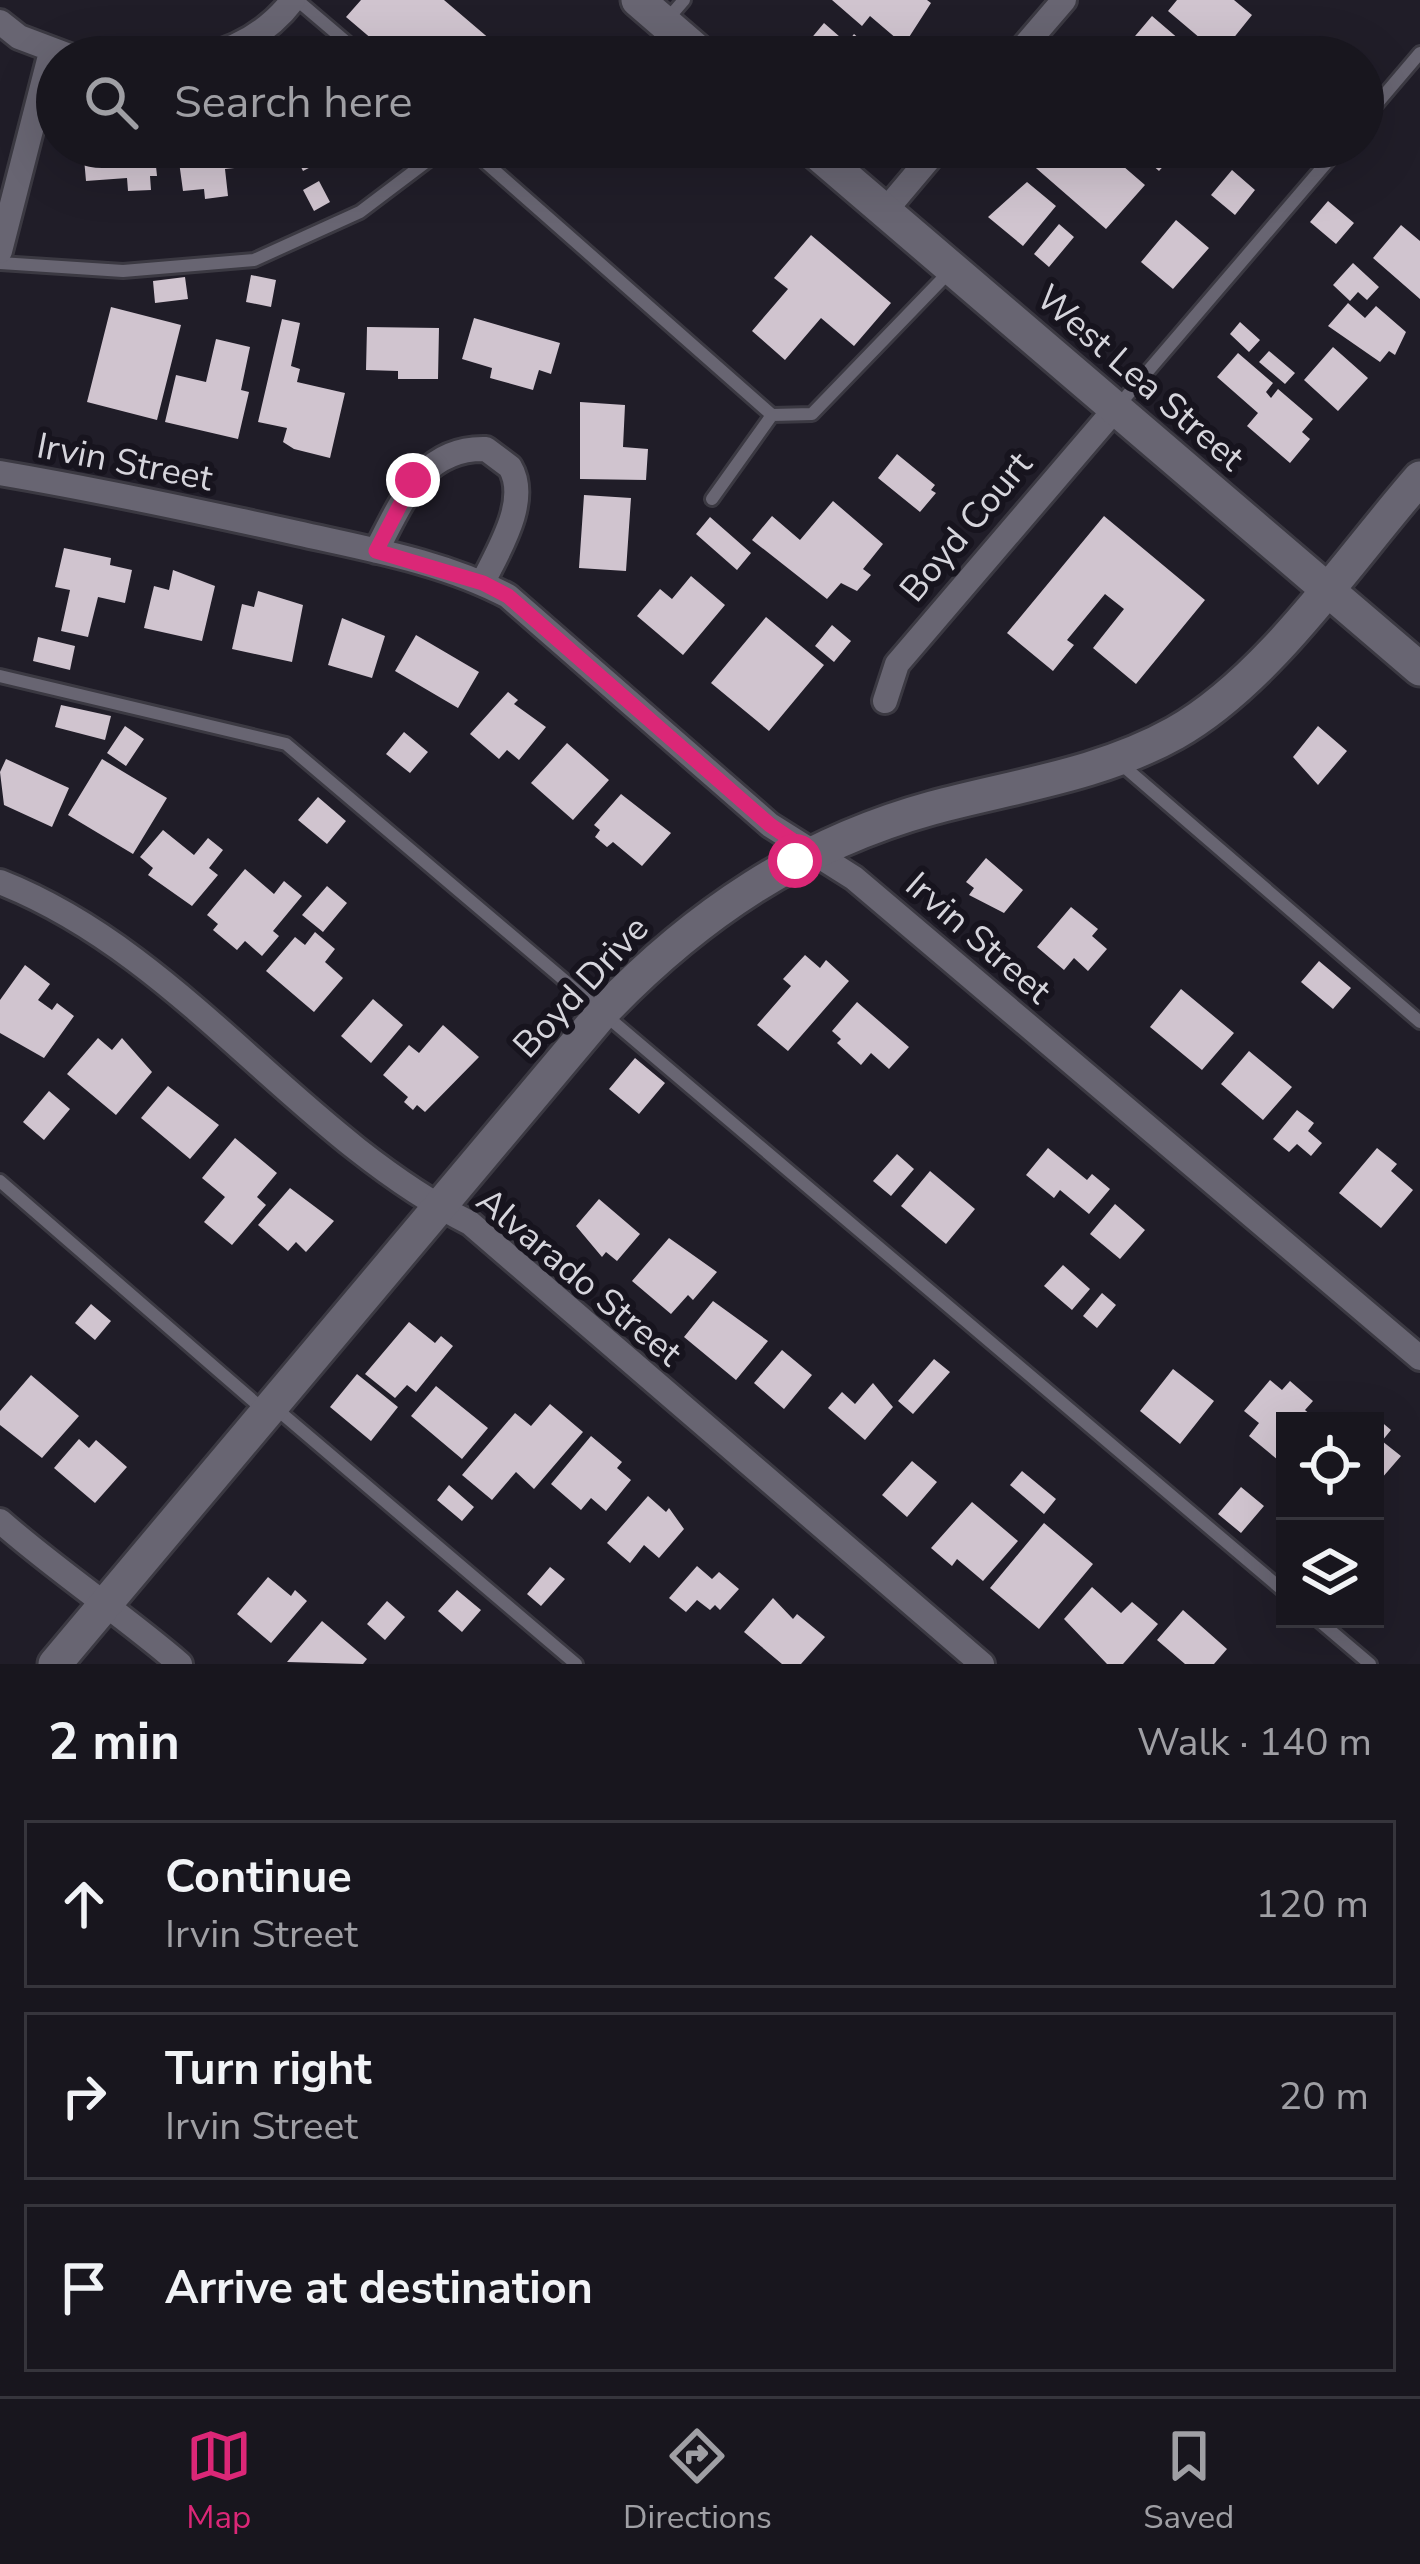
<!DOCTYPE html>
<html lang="en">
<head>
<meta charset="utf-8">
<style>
  body { margin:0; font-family:"Nunito Sans",sans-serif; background:#211f27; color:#f1f3f6 }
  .controls { position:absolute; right:36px; bottom:36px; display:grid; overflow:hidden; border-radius:0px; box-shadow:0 12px 48px #0002 }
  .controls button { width:108px; height:108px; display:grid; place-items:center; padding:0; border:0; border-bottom:3px solid #36353c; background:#18161e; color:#f1f3f6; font:60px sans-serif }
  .stop { position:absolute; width:36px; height:36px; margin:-27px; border:9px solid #db2777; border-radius:50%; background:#fff }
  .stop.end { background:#db2777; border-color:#fff; box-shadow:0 3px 12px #0008 }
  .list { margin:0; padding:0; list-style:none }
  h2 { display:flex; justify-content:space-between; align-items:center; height:156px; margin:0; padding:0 48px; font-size:51px }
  h2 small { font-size:39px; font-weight:400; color:#9f9fa4 }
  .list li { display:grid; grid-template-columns:78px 1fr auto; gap:36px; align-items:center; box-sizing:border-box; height:168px; margin:0 24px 24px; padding:0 24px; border:3px solid #36353c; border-radius:0px }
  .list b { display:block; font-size:45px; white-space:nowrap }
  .list p { margin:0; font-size:39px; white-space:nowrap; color:#9f9fa4 }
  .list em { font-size:39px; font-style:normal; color:#9f9fa4 }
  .icon { flex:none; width:66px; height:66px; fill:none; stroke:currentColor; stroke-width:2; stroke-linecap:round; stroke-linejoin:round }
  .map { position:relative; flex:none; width:1420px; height:1664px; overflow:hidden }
  .search { position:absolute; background:#18161e; box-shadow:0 12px 48px #0002; left:36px; right:36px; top:36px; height:132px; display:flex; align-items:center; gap:30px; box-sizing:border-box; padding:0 42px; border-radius:66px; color:#9f9fa4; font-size:45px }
  .sheet { height:732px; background:#18161e }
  nav { display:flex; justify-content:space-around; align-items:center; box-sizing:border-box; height:168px; border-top:3px solid #36353c; background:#18161e; font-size:33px; color:#9f9fa4 }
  nav a { display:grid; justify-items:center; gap:6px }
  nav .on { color:#db2777 }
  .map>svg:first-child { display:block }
  .building { fill:#d0c4cf }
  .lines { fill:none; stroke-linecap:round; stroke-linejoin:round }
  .lane-casing { stroke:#3b3942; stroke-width:18 }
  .street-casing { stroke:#3b3942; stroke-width:30 }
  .secondary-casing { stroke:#3b3942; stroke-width:39 }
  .lane { stroke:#686572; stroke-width:12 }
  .street { stroke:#686572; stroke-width:24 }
  .secondary { stroke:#686572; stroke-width:33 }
  .route { stroke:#db2777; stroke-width:15 }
  .labels { text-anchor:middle; stroke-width:12; stroke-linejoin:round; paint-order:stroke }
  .street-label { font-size:36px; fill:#d6d5dc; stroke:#17141e }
</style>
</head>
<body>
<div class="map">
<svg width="1420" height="1664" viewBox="0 0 1420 1664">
  <rect width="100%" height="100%" fill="#201d28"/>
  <path class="building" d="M361,0H444L511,57H393L346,17Z
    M832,0H927L931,3L904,45L870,16L862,26Z
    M1177,0H1234L1252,15L1220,55L1168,11Z
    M1152,16L1194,52L1190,57L1119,55Z
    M824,23L840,37L823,57H803L799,53Z
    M854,34L881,57H835Z
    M1286,37L1309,57H1267Z
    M83,147H154L157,176H150L151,190L128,191L127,178L86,181Z
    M177,147H242L244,167L225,169L228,196L205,199L204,189L183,191Z
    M291,147H324L330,157L303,171Z
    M1042,147H1101L1145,185L1106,229L1029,162Z
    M1132,147H1181L1159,171Z
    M1232,170L1255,190L1235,215L1211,195Z
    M319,181L330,202L314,211L303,190Z
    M1027,182L1056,206L1023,246L988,217Z
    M1328,201L1354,223L1336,244L1310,222Z
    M1176,220L1209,248L1173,289L1141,262Z
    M1059,224L1074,237L1049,267L1034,254Z
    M1401,225L1420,241V299L1373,258Z
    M811,235L891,303L854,346L821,318L785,360L752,331L788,289L774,278Z
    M1353,263L1379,287L1367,300L1358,292L1350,301L1333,285Z
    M251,275L276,280L271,307L246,302Z
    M185,277L188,299L155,303L153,281Z
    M1348,303L1365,318L1376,306L1406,332L1395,355L1389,351L1380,362L1328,326Z
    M111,307L181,325L157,420L87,402Z
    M474,318L560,343L551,374L539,370L533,390L490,378L492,368L462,359Z
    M282,319L300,323L291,366L300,369L297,382L345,393L330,458L294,449L283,442L287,428L258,422Z
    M1240,322L1260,340L1249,352L1230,334Z
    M367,327L439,328L438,379H398V371L366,370Z
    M216,339L250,347L241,390L249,392L238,439L165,422L176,375L206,382Z
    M1333,347L1368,378L1338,411L1304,380Z
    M1269,351L1295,373L1285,384L1259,362Z
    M1238,353L1273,383L1266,392L1271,398L1278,389L1313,419L1302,432L1310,439L1290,463L1247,426L1258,413L1217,377Z
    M580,402L625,405L623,447L648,449L646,480L580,479Z
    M897,454L935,485L931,490L936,493L920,512L878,478Z
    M584,495L631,498L626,571L579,568Z
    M833,501L883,544L863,569L871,575L857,591L841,583L827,599L752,540L772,516L800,540Z
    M1104,516L1205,600L1136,684L1093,648L1124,609L1105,594L1067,640L1074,645L1053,671L1007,633Z
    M710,517L751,553L737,570L696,534Z
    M64,548L111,558L110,565L132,570L125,603L98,597L88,637L61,631L70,590L55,587Z
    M173,570L215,586L202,641L144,628L154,586L169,590Z
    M691,576L725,605L683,655L637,616L660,589L672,599Z
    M258,591L303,605L292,662L232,649L242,604L254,607Z
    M766,617L824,665L769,731L711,683Z
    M342,618L385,636L372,678L328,665Z
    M832,625L851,641L834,662L815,646Z
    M416,635L479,672L458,708L395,671Z
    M38,637L75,646L70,670L33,661Z
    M508,692L518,700L514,704L546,727L519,760L507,750L499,759L470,734Z
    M61,705L111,716L105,740L55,727Z
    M125,726L144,739L126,766L107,753Z
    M1318,726L1347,751L1318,785L1293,757Z
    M404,732L428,752L410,773L386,754Z
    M567,743L609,780L573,820L531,783Z
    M6,759L69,788L52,827L4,805L0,772Z
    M102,759L167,798L133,854L68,815Z
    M621,794L671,833L642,866L613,842L607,847L595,837L600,830L594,825Z
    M318,797L346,821L327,844L298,820Z
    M163,830L194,855L208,838L223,850L209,868L218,875L192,906L148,875L153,868L140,857Z
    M986,858L1023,890L1004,913L969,895L974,888L966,882Z
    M245,869L274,894L284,881L302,896L273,931L279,936L262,956L245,941L237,950L213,930L218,924L207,915Z
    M327,886L347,903L323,932L302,915Z
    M1071,907L1098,929L1092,936L1107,949L1088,971L1074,958L1064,970L1037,947Z
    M315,932L335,949L325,962L343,978L314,1012L266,971L295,937L305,945Z
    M805,955L820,968L826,960L849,981L788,1051L757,1025L791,986L783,979Z
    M1319,961L1351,988L1333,1009L1301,982Z
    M25,965L50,984L38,1000L52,1010L57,1003L74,1016L44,1058L0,1033V1000Z
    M1181,989L1234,1033L1202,1070L1150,1027Z
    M373,999L403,1025L371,1063L341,1036Z
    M857,1002L909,1047L889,1069L871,1053L861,1065L837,1043L841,1039L832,1031Z
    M443,1025L479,1057L425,1112L417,1105L413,1110L404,1102L408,1097L383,1075L409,1045L419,1053Z
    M98,1038L112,1050L122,1038L152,1072L116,1115L67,1074Z
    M1249,1051L1292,1087L1263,1120L1221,1084Z
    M635,1058L665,1083L639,1114L609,1089Z
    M168,1086L219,1125L190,1159L141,1118Z
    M49,1091L70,1109L44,1140L23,1122Z
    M1297,1110L1314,1123L1308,1131L1322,1143L1311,1156L1297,1144L1289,1152L1273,1139Z
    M235,1138L277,1173L257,1197L266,1205L232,1245L204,1222L225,1197L202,1178Z
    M1048,1148L1087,1180L1092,1174L1110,1189L1089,1214L1060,1190L1054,1198L1026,1175Z
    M1377,1148L1397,1164L1391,1171L1413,1190L1381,1228L1339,1193Z
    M897,1154L914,1169L891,1196L873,1181Z
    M930,1171L975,1209L946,1244L901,1206Z
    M290,1188L334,1221L306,1252L296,1242L288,1251L258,1225Z
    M599,1199L640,1234L617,1261L606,1252L602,1257L576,1226Z
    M1115,1204L1145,1230L1120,1259L1090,1234Z
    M669,1238L717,1272L693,1300L688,1295L671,1314L632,1281Z
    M1063,1265L1090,1289L1072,1310L1044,1286Z
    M1102,1293L1116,1305L1097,1328L1083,1316Z
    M713,1301L768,1341L736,1380L684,1337Z
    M91,1304L111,1321L95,1340L75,1323Z
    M409,1322L435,1343L441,1336L453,1346L416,1392L407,1385L395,1398L365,1374Z
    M782,1350L812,1375L784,1409L754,1383Z
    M934,1359L950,1372L913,1414L898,1401Z
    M1173,1369L1214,1401L1180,1444L1140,1411Z
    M357,1374L398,1407L371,1441L330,1407Z
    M31,1375L79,1416L42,1458L0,1425V1411Z
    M1270,1380L1282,1390L1290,1381L1313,1401L1305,1410L1318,1421H1285V1452L1278,1460L1249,1436L1259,1423L1244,1411Z
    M873,1383L893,1407L865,1440L828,1408L842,1392L855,1404Z
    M436,1386L488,1428L462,1459L411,1416Z
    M550,1404L583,1432L534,1489L516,1472L492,1500L462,1475L515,1413L531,1426Z
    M1378,1419L1391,1430L1382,1441L1401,1456L1375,1486Z
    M591,1436L622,1462L617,1468L631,1480L606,1511L591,1498L581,1510L551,1484Z
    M79,1439L89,1448L96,1440L127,1467L95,1503L54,1468Z
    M912,1461L937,1482L907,1517L882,1495Z
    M1022,1471L1056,1499L1044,1514L1010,1485Z
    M449,1485L474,1507L462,1521L437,1500Z
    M1241,1487L1264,1506L1241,1533L1218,1514Z
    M648,1496L666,1512L669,1508L684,1529L659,1558L644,1545L630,1563L607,1543Z
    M972,1502L1018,1541L983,1581L957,1559L952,1566L931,1548Z
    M1044,1523L1093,1564L1039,1629L990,1588Z
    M697,1566L712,1579L719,1572L739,1589L720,1610L715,1605L710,1610L697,1600L686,1612L669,1598Z
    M550,1567L565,1579L541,1606L527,1594Z
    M268,1577L291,1596L295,1590L307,1601L271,1643L237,1614Z
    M1092,1587L1121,1613L1132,1602L1158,1624L1123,1664H1107L1064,1619Z
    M457,1590L481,1610L462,1632L438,1611Z
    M773,1598L793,1619L797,1614L825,1637L801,1664H782L744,1632Z
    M387,1601L405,1617L385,1640L367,1624Z
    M1183,1610L1227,1649L1214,1664H1185L1157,1640Z
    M322,1621L367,1659L363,1664L287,1662Z"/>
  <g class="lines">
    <g class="lane-casing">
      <path id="lane" d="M297,0L364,57
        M665,22L684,0
        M1363,120L1420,53
        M468,147L772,415L812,414L952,269
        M0,263L123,271L254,260L360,212L446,147
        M1118,406L1340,147
        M712,499L772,415
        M0,676L286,744L1285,1592
        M1121,764L1420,1022
        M0,1181L266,1412
        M273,1406L576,1664
        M1317,1619L1370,1664"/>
    </g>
    <g class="street-casing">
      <path id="street" d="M0,22L19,37L72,57
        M203,57C240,48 271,29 293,0
        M1015,57L1064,0
        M885,211L939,147
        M0,251L51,52
        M0,473C100,490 198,511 297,533C368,549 444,562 508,596L770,825L854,878L1420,1358
        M376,551C402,502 422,447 486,449L510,467C530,501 498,551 483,582
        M885,701L897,664L1117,407
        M0,882C183,954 296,1135 470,1223L982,1664
        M0,1521C58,1572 122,1614 180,1664"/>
    </g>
    <g class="secondary-casing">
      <path id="secondary" d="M638,0L704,57
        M810,147L1420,669
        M55,1664L603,1012C696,915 801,844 932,808C1013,786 1100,775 1175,733C1269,680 1349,559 1420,478"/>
    </g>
    <use href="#lane" class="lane"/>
    <use href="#street" class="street"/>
    <use href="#secondary" class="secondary"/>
  </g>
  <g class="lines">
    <path class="route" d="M413,480L376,551L483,583L508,596L770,825L811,853L795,861"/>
  </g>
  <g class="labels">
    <g class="street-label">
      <text transform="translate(1141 377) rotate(41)" y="13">West Lea Street</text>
      <text transform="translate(125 461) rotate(11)" y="13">Irvin Street</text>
      <text transform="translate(965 526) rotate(-50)" y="13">Boyd Court</text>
      <text transform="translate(979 937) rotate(41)" y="13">Irvin Street</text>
      <text transform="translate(580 986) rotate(-47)" y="13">Boyd Drive</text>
      <text transform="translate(580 1276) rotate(40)" y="13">Alvarado Street</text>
    </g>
  </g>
</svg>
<div class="controls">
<button><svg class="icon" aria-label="locate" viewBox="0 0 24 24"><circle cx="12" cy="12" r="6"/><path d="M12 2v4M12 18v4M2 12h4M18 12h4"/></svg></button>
<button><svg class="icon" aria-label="layers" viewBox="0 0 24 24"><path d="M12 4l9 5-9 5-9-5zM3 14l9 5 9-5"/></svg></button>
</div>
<div class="stop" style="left:795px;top:861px"></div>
<div class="stop end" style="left:413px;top:480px"></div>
<div class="search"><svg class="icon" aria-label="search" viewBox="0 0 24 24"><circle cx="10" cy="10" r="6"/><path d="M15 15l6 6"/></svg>Search here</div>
</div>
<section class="sheet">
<h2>2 min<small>Walk · 140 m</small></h2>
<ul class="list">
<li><svg class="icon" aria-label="ahead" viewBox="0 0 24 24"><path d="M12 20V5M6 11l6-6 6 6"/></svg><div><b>Continue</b><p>Irvin Street</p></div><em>120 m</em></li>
<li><svg class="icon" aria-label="right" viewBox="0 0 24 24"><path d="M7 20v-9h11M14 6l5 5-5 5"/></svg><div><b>Turn right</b><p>Irvin Street</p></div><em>20 m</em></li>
<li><svg class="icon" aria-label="arrive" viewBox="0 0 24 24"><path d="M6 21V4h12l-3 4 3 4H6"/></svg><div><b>Arrive at destination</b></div></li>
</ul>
</section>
<nav>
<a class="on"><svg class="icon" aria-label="map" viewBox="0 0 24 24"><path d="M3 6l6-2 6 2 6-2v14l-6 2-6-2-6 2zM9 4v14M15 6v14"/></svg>Map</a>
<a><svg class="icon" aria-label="directions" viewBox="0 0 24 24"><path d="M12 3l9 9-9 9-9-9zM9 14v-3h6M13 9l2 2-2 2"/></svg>Directions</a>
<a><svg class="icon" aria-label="saved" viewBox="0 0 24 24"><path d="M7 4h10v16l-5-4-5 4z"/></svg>Saved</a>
</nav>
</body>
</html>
